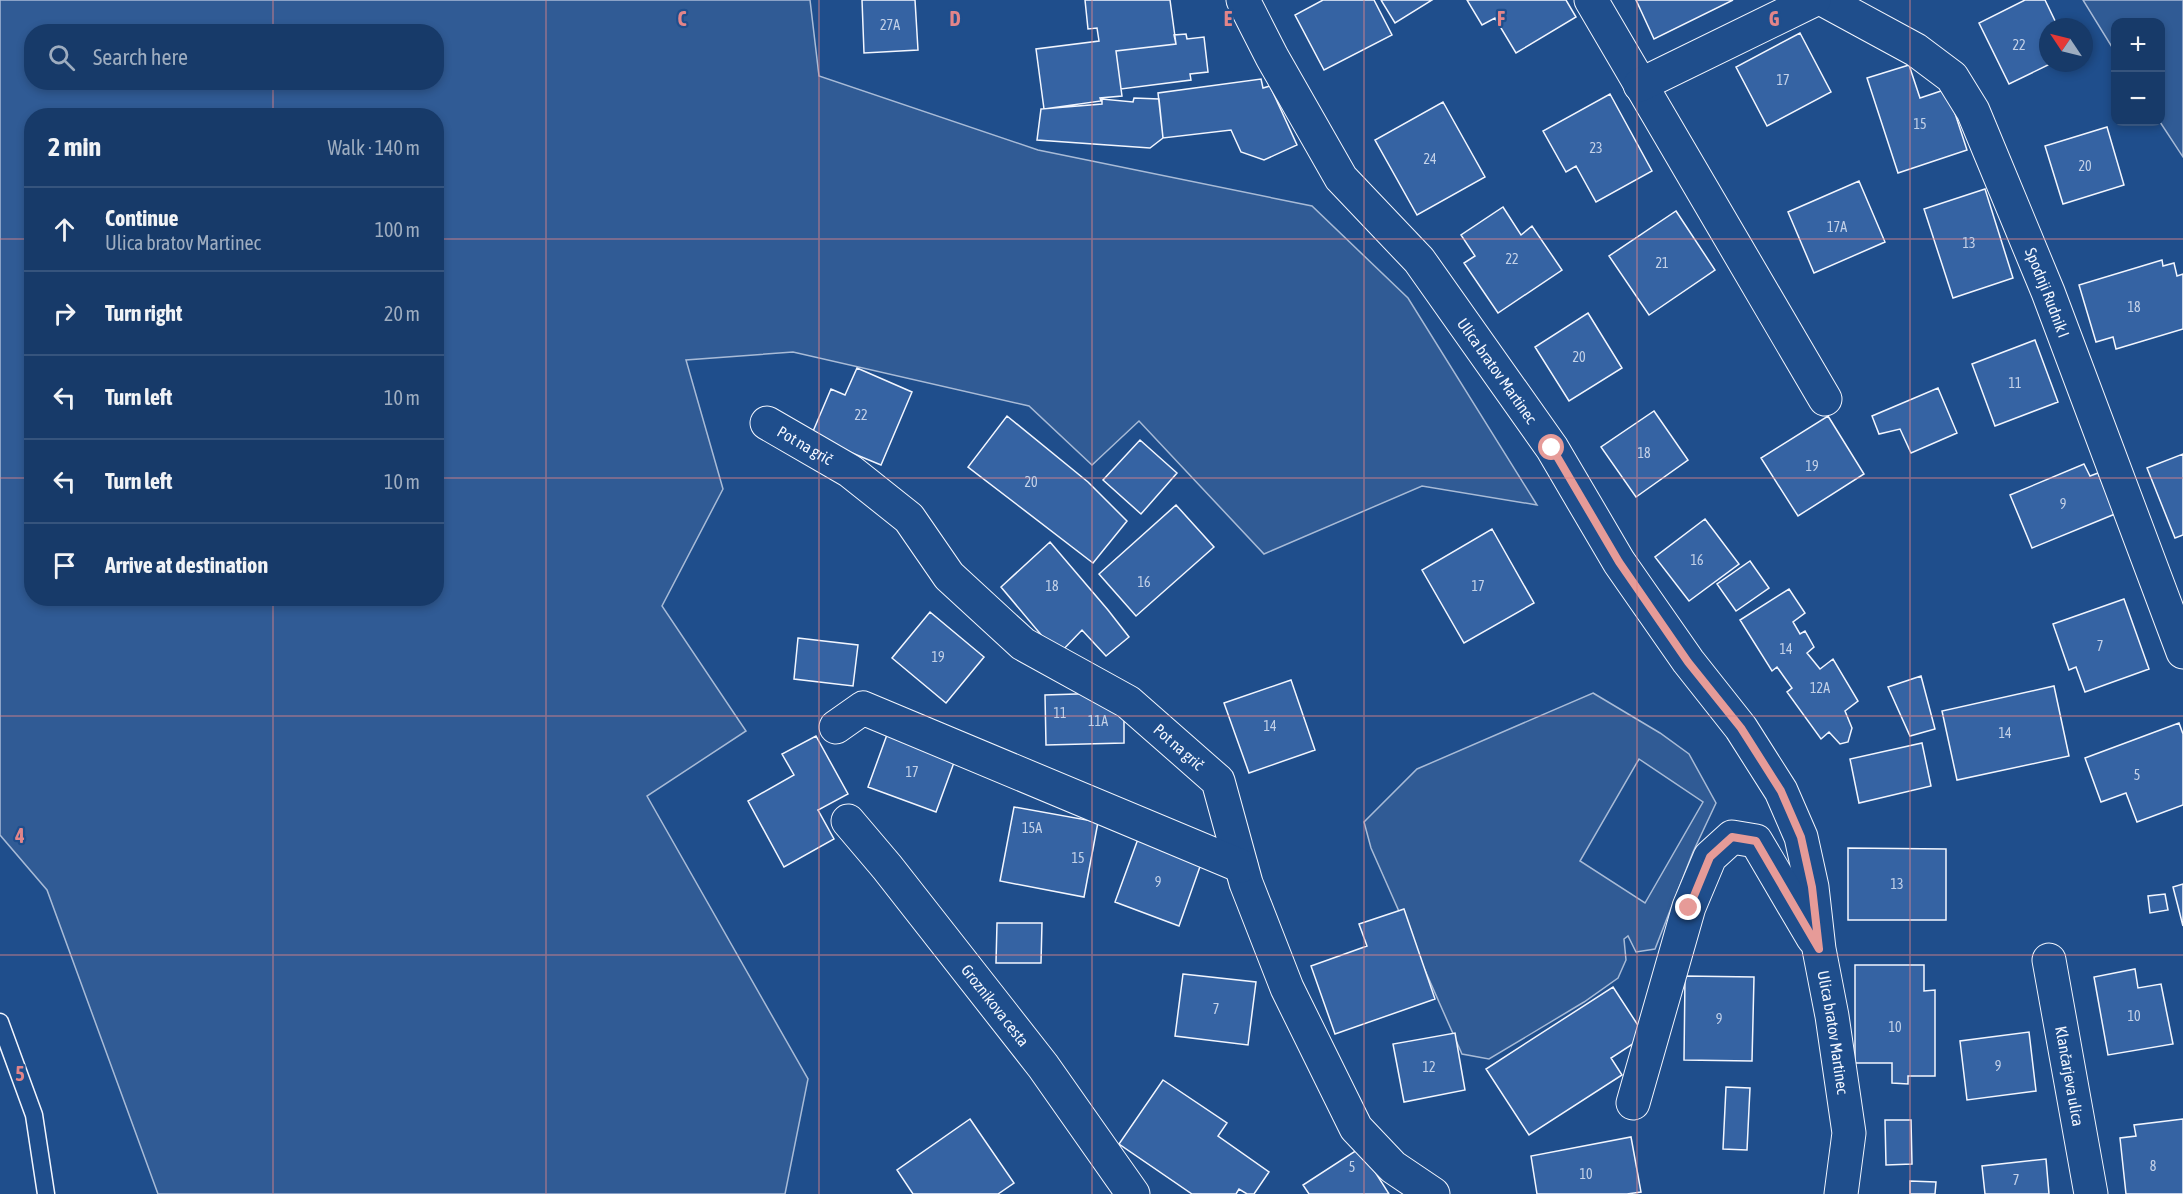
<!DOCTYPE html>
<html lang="en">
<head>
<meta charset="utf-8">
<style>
  body { margin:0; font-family:"Asap Condensed",sans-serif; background:#20416f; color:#f1f3f6 }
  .controls { position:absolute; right:18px; top:18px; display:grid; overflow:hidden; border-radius:12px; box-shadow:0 3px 9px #0003 }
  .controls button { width:54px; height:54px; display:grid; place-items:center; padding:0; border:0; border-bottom:2px solid #36547d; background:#173a69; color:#f1f3f6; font:30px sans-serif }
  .compass { position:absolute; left:2039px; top:18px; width:54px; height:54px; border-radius:50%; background:#173a69; box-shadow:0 3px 9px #0003; rotate:305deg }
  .stop { position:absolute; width:18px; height:18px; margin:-14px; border:4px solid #e69b98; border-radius:50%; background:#fff }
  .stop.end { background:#e69b98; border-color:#fff; box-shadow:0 2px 6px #0008 }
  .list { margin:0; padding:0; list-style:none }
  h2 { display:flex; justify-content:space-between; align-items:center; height:78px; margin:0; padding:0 24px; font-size:26px }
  h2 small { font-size:20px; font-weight:400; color:#9eadc0 }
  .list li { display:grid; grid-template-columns:39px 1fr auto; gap:18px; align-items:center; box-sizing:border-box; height:84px; padding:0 24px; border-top:2px solid #36547d }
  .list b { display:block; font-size:22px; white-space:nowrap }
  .list p { margin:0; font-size:20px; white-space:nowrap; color:#9eadc0 }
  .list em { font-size:20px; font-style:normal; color:#9eadc0 }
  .icon { flex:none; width:33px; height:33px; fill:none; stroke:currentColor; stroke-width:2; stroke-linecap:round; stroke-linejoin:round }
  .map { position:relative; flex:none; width:2183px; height:1194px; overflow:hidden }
  .search { position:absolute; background:#173a69; box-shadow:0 3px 9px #0003; left:24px; top:24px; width:420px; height:66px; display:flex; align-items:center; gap:15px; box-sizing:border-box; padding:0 21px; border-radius:24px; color:#9eadc0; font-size:22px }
  .panel { position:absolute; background:#173a69; box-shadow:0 3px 9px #0003; left:24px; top:108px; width:420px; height:498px; border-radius:24px }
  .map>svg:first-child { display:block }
  .built { fill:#305b95; stroke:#a8bbd7; stroke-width:1.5; fill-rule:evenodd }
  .building { fill:#3563a3; stroke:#f2f6ff; stroke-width:1.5 }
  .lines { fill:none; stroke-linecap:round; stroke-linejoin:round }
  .service-casing { stroke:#f2f6ff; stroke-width:19 }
  .minor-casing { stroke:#f2f6ff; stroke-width:35 }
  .service { stroke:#1f4e8c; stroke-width:16 }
  .minor { stroke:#1f4e8c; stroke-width:33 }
  .route { stroke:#e69b98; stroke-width:8 }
  .grid { fill:none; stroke:#e38589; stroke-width:1.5; stroke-opacity:0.55 }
  .labels { text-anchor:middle; stroke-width:4.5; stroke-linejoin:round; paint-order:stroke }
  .number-label { font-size:14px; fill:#c3d1e8 }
  .street-label { font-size:16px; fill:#f2f6ff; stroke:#1f4e8c }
  .grid-label { font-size:20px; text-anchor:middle; font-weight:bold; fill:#e38589; stroke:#1f4e8c; stroke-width:4.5; stroke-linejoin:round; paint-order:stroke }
</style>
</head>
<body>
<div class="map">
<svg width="2183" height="1194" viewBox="0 0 2183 1194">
  <rect width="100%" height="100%" fill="#1f4e8c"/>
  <path class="built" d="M0,0H810L819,76L1038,150L1312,206L1408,298L1537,505L1422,486L1264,554L1139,421L1092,465L1029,406L793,352L686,360L723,489L662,606L746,731L647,796L808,1079L785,1194H158L47,890L0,835ZM32,32H436V82H32ZM32,116H436V598H32Z
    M2083,0H2183V157L2160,122V22H2116L2115,52Z
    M1593,693L1660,733L1689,754L1716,803L1693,852L1655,949L1636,952L1628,936L1624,939L1626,960L1618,978L1584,1002L1489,1059L1462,1054L1371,848L1364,822L1417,769ZM1639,759L1703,802L1645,903L1580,861Z"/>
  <path class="building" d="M862,0H915L918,50L864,53Z
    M1085,0H1170L1176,44L1116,51L1122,96L1100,98L1101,101L1044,109L1036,49L1099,41L1097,28L1088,29Z
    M1323,0H1374L1392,35L1324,70L1295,15Z
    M1381,0H1432L1395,23Z
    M1467,0H1566L1576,17L1516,53L1495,18L1482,25Z
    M1636,0H1733L1654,39Z
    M2025,0H2045L2058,27H2048V63H2052L2009,84L1979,23Z
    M1800,33L1831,92L1767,126L1736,67Z
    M1186,34L1187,39L1204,37L1208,72L1190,74L1191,80L1121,89L1116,51L1176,44L1174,35Z
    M1909,65L1920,98L1947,89L1967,150L1898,173L1867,78Z
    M1261,79L1263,88L1270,86L1297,145L1264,160L1241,152L1231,130L1163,138L1158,93Z
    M1610,94L1652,171L1596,202L1576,166L1566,172L1543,131Z
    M1134,98L1159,99L1163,138L1150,148L1037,140L1041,109L1102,104V99L1133,102Z
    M1443,102L1485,177L1417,215L1375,140Z
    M2107,127L2124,185L2063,204L2045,146Z
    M1859,181L1885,242L1814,273L1788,212Z
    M1985,189L2013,278L1953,298L1924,209Z
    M1503,207L1521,235L1532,226L1562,270L1498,313L1464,263L1475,256L1461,235Z
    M1676,211L1715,270L1649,315L1609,256Z
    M2162,260L2163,266L2174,263L2177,276L2183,274V329L2116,349L2113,337L2096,342L2079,285Z
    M1588,313L1622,368L1569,401L1535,347Z
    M2035,340L2058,402L1995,426L1972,364Z
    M857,368L912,392L881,465L811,436L831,389L845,395Z
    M1938,388L1957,433L1911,453L1900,429L1879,434L1872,416Z
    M1654,411L1688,460L1636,497L1601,447Z
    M1007,416L1088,482L1127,521L1093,563L968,467Z
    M1828,416L1864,474L1798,516L1761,458Z
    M1140,440L1177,473L1141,514L1103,480Z
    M2183,454V535L2175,538L2147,468Z
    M2084,464L2090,476L2098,473L2115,514L2032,548L2010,495Z
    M1176,505L1214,547L1136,616L1099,574Z
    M1705,519L1739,564L1689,601L1655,557Z
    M1492,529L1534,603L1464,643L1422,570Z
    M1050,542L1108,610L1129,637L1106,656L1082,630L1058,655L1001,587Z
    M1750,561L1769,588L1736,611L1717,584Z
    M1789,589L1805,613L1793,622L1800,634L1805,631L1814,647L1807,653L1820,669L1833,659L1858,701L1845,711L1852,728L1848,742L1840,744L1829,732L1821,739L1787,692L1792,688L1777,667L1772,671L1740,620Z
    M2124,599L2149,669L2085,692L2076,667L2069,670L2053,624Z
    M930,612L984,657L946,703L892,658Z
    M798,638L858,645L853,686L794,679Z
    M1921,676L1935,729L1910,736L1888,687Z
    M1291,680L1315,750L1249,773L1224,703Z
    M2054,686L2069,756L1957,780L1942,711Z
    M1108,693L1124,704V743L1046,745L1045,695Z
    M2179,723L2183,734V805L2137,822L2126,793L2101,802L2085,758Z
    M888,732L956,757L936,812L868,787Z
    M816,736L848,794L818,810L834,839L784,867L748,801L794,775L782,754Z
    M1922,743L1931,786L1859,803L1850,759Z
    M1014,807L1098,822L1084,897L1000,881Z
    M1138,839L1202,861L1179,926L1115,902Z
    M1848,848L1946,849V920H1848Z
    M2183,884V926L2173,887Z
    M2165,894L2168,910L2150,913L2148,896Z
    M1404,909L1435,999L1335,1034L1311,966L1367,946L1359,924Z
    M997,923H1042L1041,963H996Z
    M1855,965H1924V991L1935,990V1076H1908V1084L1892,1083V1063H1855Z
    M2135,969L2138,988L2161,984L2173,1044L2108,1055L2094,977Z
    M1183,974L1256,982L1248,1045L1175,1036Z
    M1685,976L1754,977L1752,1061L1684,1060Z
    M1613,987L1645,1036L1611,1058L1622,1075L1529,1135L1486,1069Z
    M2029,1032L2036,1091L1967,1100L1960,1041Z
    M1455,1033L1465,1090L1404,1102L1393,1044Z
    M1163,1080L1227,1123L1218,1136L1269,1172L1254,1194H1247L1239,1189L1236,1194H1192L1119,1144Z
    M1726,1087L1750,1088L1747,1150L1723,1149Z
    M970,1119L1014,1183L998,1194H913L897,1170Z
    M2183,1119V1194H2126L2120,1138L2136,1136L2134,1125Z
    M1885,1120H1911L1912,1164L1886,1165Z
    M1631,1137L1641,1192L1627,1194H1537L1531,1156Z
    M1360,1148L1389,1194H1309L1303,1185Z
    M2046,1159L2049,1194H1985L1982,1166Z
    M1910,1181L1936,1182L1935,1194H1910Z"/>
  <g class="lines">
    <g class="service-casing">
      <path id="service" d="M0,1022L34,1115L46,1194"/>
    </g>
    <g class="minor-casing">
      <g id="minor">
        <path id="s1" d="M1243,0L1272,57L1341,178L1419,260L1552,448L1619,562L1688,661L1741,728L1781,791L1801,837L1812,887L1819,949L1832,1016L1849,1133L1841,1194"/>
        <path d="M1591,0L1825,399"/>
        <path id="s2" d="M1824,0L1916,50L1952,77L1973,111L2048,292L2183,652"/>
        <path d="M1640,85L1814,0"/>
        <path id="s3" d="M767,423L850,471L909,518L949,576L1023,644L1128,702L1218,781L1246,883L1287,988L1356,1128L1393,1167L1433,1194"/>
        <path d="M836,727L863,708L1241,866"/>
        <path id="s4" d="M848,821L887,867L1043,1066L1133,1194"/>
        <path id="s5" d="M2049,960L2091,1194"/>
        <path d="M1633,1103L1689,907L1710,857L1732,837L1756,841L1813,938"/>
      </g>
    </g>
    <use href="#service" class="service"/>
    <use href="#minor" class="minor"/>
  </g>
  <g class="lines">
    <path class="route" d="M1552,448L1619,562L1688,662L1741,728L1781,791L1801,837L1812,887L1819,949L1756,841L1732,837L1710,857L1689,908"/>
  </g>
  <path class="grid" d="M273,0V32M546,0V1194M819,0V1194M1092,0V1194M1364,0V1194M1637,0V1194M1910,0V1194M273,82V116M0,239H32M436,239H2183M0,478H32M436,478H2183M273,598V1194M0,716H2183M0,955H2183"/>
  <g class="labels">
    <g class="number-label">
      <text x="890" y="30">27A</text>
      <text x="2019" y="50">22</text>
      <text x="1783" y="85">17</text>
      <text x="1920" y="129">15</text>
      <text x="1596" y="153">23</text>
      <text x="1430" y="164">24</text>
      <text x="2085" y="171">20</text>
      <text x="1837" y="232">17A</text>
      <text x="1969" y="248">13</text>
      <text x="1512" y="264">22</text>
      <text x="1662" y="268">21</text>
      <text x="2134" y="312">18</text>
      <text x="1579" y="362">20</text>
      <text x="2015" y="388">11</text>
      <text x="861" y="420">22</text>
      <text x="1644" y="458">18</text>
      <text x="1812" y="471">19</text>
      <text x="1031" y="487">20</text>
      <text x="2063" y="509">9</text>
      <text x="1697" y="565">16</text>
      <text x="1144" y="587">16</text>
      <text x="1052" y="591">18</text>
      <text x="1478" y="591">17</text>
      <text x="2100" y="651">7</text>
      <text x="1786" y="654">14</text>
      <text x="938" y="662">19</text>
      <text x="1820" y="693">12A</text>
      <text x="1060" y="718">11</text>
      <text x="1098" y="726">11A</text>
      <text x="1270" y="731">14</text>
      <text x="2005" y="738">14</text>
      <text x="912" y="777">17</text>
      <text x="2137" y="780">5</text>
      <text x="1032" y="833">15A</text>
      <text x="1078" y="863">15</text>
      <text x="1158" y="887">9</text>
      <text x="1897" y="889">13</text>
      <text x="1216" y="1014">7</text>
      <text x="2134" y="1021">10</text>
      <text x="1719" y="1024">9</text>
      <text x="1895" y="1032">10</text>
      <text x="1998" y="1071">9</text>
      <text x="1429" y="1072">12</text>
      <text x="2153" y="1171">8</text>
      <text x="1352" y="1172">5</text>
      <text x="1586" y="1179">10</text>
      <text x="2016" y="1185">7</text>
    </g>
    <g class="street-label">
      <text dy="6" stroke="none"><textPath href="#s2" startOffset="386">Spodnji Rudnik I</textPath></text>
      <text dy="6" stroke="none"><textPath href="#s1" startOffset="452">Ulica bratov Martinec</textPath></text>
      <text dy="6" stroke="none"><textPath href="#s3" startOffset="44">Pot na grič</textPath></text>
      <text dy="6" stroke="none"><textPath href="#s3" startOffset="530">Pot na grič</textPath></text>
      <text dy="6" stroke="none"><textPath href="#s4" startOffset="236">Groznikova cesta</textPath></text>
      <text dy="6" stroke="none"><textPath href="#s1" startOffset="1208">Ulica bratov Martinec</textPath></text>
      <text dy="6" stroke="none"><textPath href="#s5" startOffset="118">Klančarjeva ulica</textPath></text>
    </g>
  </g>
  <g class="grid-label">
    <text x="682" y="26">C</text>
    <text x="955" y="26">D</text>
    <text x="1228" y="26">E</text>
    <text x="1501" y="26">F</text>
    <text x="1774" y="26">G</text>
    <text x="20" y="843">4</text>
    <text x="20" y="1081">5</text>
  </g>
</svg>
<div class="controls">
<button>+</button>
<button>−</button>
</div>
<svg class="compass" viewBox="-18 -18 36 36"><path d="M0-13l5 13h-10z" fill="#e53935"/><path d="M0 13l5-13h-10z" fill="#9eadc0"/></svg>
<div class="stop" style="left:1552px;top:448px"></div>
<div class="stop end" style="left:1689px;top:908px"></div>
<div class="search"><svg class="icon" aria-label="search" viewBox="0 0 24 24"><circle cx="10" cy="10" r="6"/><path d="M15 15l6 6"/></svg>Search here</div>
<section class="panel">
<h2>2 min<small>Walk · 140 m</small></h2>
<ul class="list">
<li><svg class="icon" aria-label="ahead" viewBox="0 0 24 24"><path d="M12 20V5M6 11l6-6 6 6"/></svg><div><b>Continue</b><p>Ulica bratov Martinec</p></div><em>100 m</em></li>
<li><svg class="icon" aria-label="right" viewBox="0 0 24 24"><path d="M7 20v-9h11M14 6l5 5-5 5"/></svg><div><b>Turn right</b></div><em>20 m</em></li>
<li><svg class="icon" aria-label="left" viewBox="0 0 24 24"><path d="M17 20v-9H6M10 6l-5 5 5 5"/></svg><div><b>Turn left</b></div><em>10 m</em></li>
<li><svg class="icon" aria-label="left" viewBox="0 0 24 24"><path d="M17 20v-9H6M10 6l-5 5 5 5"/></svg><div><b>Turn left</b></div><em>10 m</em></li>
<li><svg class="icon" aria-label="arrive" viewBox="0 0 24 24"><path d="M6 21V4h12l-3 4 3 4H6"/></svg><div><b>Arrive at destination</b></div></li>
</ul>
</section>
</div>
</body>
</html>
